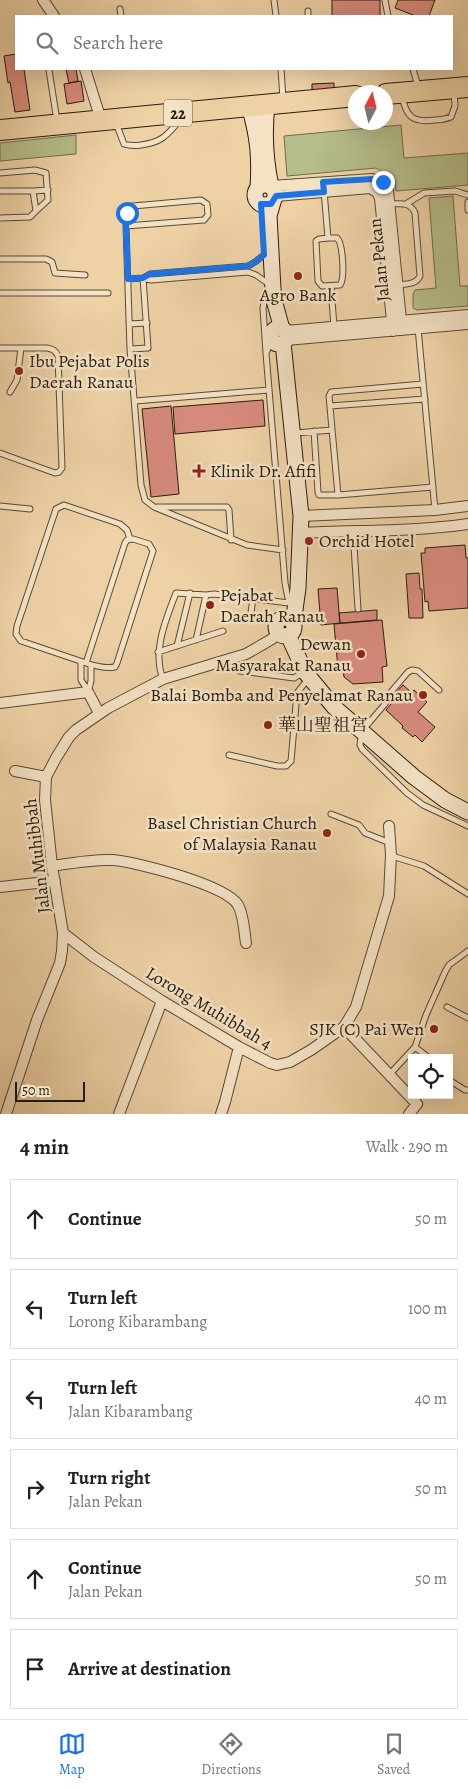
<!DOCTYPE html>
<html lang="en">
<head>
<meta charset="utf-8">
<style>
  body { margin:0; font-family:Alegreya,"Noto Serif SC",serif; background:#f2f2f2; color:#222 }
  .controls { position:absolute; right:15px; bottom:15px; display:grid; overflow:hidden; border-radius:0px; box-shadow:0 5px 20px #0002 }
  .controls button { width:45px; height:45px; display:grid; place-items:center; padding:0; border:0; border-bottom:1px solid #e0e0e0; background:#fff; color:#222; font:25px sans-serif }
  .compass { position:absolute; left:348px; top:85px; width:45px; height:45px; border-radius:50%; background:#fff; box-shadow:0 5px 20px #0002; rotate:7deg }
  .scale { position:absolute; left:15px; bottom:12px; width:70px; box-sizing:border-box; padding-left:5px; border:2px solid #271c11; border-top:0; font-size:14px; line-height:18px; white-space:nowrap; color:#271c11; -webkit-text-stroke:4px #f4e2c5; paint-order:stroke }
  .stop { position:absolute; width:15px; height:15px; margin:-11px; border:4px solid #1a73e8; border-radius:50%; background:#fff }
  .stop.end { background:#1a73e8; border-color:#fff; box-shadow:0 1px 5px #0008 }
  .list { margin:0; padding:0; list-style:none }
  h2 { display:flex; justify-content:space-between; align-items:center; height:65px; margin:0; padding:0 20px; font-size:21px }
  h2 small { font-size:16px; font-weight:400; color:#767676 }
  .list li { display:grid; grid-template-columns:32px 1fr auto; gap:15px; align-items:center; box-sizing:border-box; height:80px; margin:0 10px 10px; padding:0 10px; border:1px solid #e0e0e0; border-radius:0px }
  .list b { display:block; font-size:19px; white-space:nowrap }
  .list p { margin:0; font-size:16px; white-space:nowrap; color:#767676 }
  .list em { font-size:16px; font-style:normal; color:#767676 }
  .icon { flex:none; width:28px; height:28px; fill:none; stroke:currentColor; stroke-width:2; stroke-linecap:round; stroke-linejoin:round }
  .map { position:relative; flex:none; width:468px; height:1114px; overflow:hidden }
  .search { position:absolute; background:#fff; box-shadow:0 5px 20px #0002; left:15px; right:15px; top:15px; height:55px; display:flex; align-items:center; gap:12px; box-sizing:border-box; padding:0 18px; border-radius:0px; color:#767676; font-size:19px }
  .sheet { height:605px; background:#fff }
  nav { display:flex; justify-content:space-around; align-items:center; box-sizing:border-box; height:70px; border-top:1px solid #e0e0e0; background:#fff; font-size:14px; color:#767676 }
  nav a { display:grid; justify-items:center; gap:2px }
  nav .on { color:#1a73e8 }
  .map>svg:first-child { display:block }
  .green { fill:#b5bd8a; stroke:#6e6c4e }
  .building { fill:#d98c7f; stroke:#271c11 }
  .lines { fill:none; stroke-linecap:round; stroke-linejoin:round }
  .lane-casing { stroke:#594a36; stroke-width:7 }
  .street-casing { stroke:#594a36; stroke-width:12 }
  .secondary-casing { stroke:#271c11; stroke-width:17 }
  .highway-casing { stroke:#271c11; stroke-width:22 }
  .lane { stroke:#f4e2c5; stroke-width:5 }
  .street { stroke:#f4e2c5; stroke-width:10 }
  .secondary { stroke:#f4e2c5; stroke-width:15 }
  .highway { stroke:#eed2a6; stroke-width:20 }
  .route { stroke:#1a73e8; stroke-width:6 }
  .poi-dot { fill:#8f2418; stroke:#f4e2c5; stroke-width:2 }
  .labels { text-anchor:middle; stroke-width:5; stroke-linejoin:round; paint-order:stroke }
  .shield { fill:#f4e2c5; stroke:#645747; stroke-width:1 }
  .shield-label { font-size:16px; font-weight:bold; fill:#271c11 }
  .street-label { font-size:18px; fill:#271c11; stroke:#f4e2c5 }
  .poi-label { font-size:18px; fill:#271c11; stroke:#f4e2c5; text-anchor:start }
</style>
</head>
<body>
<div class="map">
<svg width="468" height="1114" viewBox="0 0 468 1114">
  <rect width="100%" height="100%" fill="#eed2a6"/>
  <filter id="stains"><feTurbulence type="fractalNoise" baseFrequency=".004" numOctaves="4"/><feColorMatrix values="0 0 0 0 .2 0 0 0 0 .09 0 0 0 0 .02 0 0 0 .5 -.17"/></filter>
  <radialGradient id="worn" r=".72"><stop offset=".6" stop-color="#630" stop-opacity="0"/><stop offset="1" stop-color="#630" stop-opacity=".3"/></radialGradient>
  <path class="green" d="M401,125L404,158L468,153V185L396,191L395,180L376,168L287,176L284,136Z
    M76,135V154L0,161V143Z
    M453,196L460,286H468V306L417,310L413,308V294L415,290L436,288L429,198Z"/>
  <path class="building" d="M332,0H380V16H332Z
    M398,0H435L429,16H413V15L395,8Z
    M16,54V69H24L30,110L15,112L10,82L8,83L4,56Z
    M66,69H76L78,81L69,83Z
    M81,81L84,101L67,104L64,84Z
    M334,83V90L312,91V84Z
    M263,400L265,426L175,434L173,407Z
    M171,406L179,494L151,497L142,409Z
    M465,545L466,558H468V608L429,611L428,601L425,602L421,553H425V548Z
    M419,573L420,589H422L423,618H409L406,574Z
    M337,588L340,623L321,625L318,589Z
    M377,610V620L340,623L339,613Z
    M382,620L387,666L382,667L383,682L353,684L344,677L343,668L338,669L334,624Z
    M403,685L412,693L414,690L427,702L418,712L435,727L422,742L415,735L413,737L407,732L402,728L403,726L386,710L396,698L393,696Z"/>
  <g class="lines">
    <g class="lane-casing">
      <path id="lane" d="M274,0L276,16
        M385,0L388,16
        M120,9L121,16
        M308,16V11
        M281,69L283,99
        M413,69L418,86
        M49,70L57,121
        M402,96C406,117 413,123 435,120C441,120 446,119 451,117L455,106L454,91
        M116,123L124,144C130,146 135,146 141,145C163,142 167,135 181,119
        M0,173L35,170L46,173L48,200L36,211
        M0,191H33L36,211L30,217L0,218
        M33,191L48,190
        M324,191L328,238
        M201,200L207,204L208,215L204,220L126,226L127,213L133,206Z
        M468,202V210
        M389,204C400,204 410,201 415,213L420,276C416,285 405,284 396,285
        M406,204L424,193L455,191L468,195
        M126,226L130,349L141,485L145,500L154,507L247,545L283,550
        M328,238H337C343,243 345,279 340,285L322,286L318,281L316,241L319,239Z
        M0,259H46L52,262L55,273L85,275
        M143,278L150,274L248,266L255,262L264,255
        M128,279L143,278L151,280L248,272L256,275L266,282
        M331,286L334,327
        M0,293H108
        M129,324L147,323
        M418,328L435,510
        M0,348H47C53,349 55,350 58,356L62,468L59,472L55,473L0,453
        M130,349L148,348L143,278
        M266,353L263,308L266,292
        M423,384L331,392L329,396L338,495L433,487
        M10,392L17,380L21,348
        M135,401L269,390
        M330,406L425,399
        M314,431L318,492L319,495H338
        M295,433L332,430
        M0,506L30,509
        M157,507H227L229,510L231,540
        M353,530L358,609
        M133,539L149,544L153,551L117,663L115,667C105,669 95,666 86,663L125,543L127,540Z
        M250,620L253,598
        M196,640L206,595
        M177,646L190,593
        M158,652L223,631
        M229,660L231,667L240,671L294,678L304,672
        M81,662V680L88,691
        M86,663L21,641L16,634L17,626L56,509L64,505L120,524L127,530L130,539
        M163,679C152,651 166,619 176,593L206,595L214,594L289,603L285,583L266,353L272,340
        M439,690L418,671L412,670L408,672L391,692L385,704L362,731L360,745L362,749L407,793L423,805L468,826
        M88,692L91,681V665
        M229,755L277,766H286L291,761L297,693L304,684L310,680
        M331,814L359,825L365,833L390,843
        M392,856L424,866L468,894
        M447,1007L468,1018
        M415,1047L429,1058
        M389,1075L415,1047L426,1015L445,972L449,965L468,951
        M449,1080L465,1090H468"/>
    </g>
    <g class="street-casing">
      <path id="street" d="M43,0L54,16
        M85,69L101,120
        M271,186L372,179L383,182L388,191L402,330
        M276,196L370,188L377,192L380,198L393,331
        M286,331L468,315
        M286,340L468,324
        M301,516L435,510L468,506
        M301,533C357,530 413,532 468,524
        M0,703L88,692L99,713
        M15,771L46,777
        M52,866C72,863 93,859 113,860C137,862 226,885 238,905C244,916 244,931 246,943
        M0,887L55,881
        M63,933L94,957L162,1001L239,1047L270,1063L277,1065L290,1062L311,1050L344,1027L356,1007L389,896L391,855L389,826
        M344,1027L417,1104L409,1114
        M6,1114L37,1020L60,963L62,951L63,933L52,866L45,800L46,777L56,758L69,737L76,730L108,708L163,679L246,654L272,639L278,632
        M119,1114L162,1001
        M221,1114L225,1102L239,1047"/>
    </g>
    <g class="secondary-casing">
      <path id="secondary" d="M267,104C264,132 265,159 271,186
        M249,106C258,136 260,157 258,188
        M255 195a10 10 0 1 1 20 0a10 10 0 1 1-20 0Z
        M273,202L269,216L273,289L274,300L282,329
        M271 336a8 8 0 1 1 16 0a8 8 0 1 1-16 0Z
        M283,343L301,516L298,588L293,624
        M276 627a9 9 0 1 1 18 0a9 9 0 1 1-18 0Z
        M288,635L305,672L334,707L414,777L445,800L468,812"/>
    </g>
    <g class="highway-casing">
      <path id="highway" d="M386,94L468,87
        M0,130L356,96"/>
    </g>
    <use href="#lane" class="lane"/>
    <use href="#street" class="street"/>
    <use href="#secondary" class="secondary"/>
    <use href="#highway" class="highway"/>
  </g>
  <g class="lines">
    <path class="route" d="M127,213L126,226L128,279L143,278L150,274L248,266L255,262L264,255L261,204H271L276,196L324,192L323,182L372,179L383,182"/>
  </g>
  <g class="poi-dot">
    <circle cx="298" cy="276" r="5"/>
    <circle cx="19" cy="371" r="5"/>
    <path d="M196.5 463.5h5v5h5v5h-5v5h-5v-5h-5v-5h5z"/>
    <circle cx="309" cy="541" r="5"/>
    <circle cx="210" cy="605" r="5"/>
    <circle cx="361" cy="654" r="5"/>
    <circle cx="423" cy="695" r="5"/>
    <circle cx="268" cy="725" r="5"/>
    <circle cx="327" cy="833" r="5"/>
    <circle cx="434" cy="1029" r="5"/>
  </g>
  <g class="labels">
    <rect class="shield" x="164" y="99.5" width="28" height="27" rx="4"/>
    <g class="shield-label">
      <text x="178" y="119">22</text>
    </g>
    <g class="street-label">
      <text transform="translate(379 260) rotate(-96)" y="6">Jalan Pekan</text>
      <text transform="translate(37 856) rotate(-97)" y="6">Jalan Muhibbah</text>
      <text transform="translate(209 1008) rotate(31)" y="6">Lorong Muhibbah 4</text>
    </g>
    <g class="poi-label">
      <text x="298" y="301" text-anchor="middle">Agro Bank</text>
      <text x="29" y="367">Ibu Pejabat Polis<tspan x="29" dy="21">Daerah Ranau</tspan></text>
      <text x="210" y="477">Klinik Dr. Afifi</text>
      <text x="319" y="547">Orchid Hotel</text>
      <text x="220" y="601">Pejabat<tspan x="220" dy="21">Daerah Ranau</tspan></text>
      <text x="351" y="650" text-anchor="end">Dewan<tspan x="351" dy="21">Masyarakat Ranau</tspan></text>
      <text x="413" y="701" text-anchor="end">Balai Bomba and Penyelamat Ranau</text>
      <text x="278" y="731">華山聖祖宮</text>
      <text x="317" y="829" text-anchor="end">Basel Christian Church<tspan x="317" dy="21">of Malaysia Ranau</tspan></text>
      <text x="424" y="1035" text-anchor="end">SJK (C) Pai Wen</text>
    </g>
  </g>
  <rect width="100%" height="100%" filter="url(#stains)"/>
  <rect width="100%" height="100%" fill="url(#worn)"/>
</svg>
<div class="controls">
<button><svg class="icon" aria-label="locate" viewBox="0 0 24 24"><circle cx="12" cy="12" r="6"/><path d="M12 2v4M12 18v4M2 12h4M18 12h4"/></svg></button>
</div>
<svg class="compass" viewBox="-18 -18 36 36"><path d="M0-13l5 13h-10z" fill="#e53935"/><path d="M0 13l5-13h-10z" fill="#767676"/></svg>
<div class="scale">50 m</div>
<div class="stop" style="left:127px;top:213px"></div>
<div class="stop end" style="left:383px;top:182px"></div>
<div class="search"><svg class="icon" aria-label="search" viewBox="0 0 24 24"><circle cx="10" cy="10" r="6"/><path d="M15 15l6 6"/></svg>Search here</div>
</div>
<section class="sheet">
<h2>4 min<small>Walk · 290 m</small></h2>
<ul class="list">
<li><svg class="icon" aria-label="ahead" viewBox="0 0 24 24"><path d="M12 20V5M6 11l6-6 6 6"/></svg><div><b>Continue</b></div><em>50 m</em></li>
<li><svg class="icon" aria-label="left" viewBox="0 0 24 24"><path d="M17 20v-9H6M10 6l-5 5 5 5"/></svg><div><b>Turn left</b><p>Lorong Kibarambang</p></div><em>100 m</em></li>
<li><svg class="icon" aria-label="left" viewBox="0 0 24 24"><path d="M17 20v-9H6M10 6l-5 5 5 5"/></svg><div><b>Turn left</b><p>Jalan Kibarambang</p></div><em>40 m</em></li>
<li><svg class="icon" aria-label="right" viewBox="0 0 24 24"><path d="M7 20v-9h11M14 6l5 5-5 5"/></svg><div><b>Turn right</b><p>Jalan Pekan</p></div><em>50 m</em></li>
<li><svg class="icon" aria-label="ahead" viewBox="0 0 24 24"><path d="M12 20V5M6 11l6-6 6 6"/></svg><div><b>Continue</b><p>Jalan Pekan</p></div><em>50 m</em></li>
<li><svg class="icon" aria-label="arrive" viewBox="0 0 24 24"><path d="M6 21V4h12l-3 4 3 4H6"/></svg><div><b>Arrive at destination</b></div></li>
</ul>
</section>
<nav>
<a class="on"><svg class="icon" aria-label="map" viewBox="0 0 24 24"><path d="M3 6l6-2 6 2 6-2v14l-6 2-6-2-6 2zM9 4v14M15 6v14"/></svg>Map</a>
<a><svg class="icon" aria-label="directions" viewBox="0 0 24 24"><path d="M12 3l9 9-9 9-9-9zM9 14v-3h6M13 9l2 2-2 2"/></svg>Directions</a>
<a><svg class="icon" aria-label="saved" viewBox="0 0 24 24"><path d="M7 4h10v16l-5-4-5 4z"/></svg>Saved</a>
</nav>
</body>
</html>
